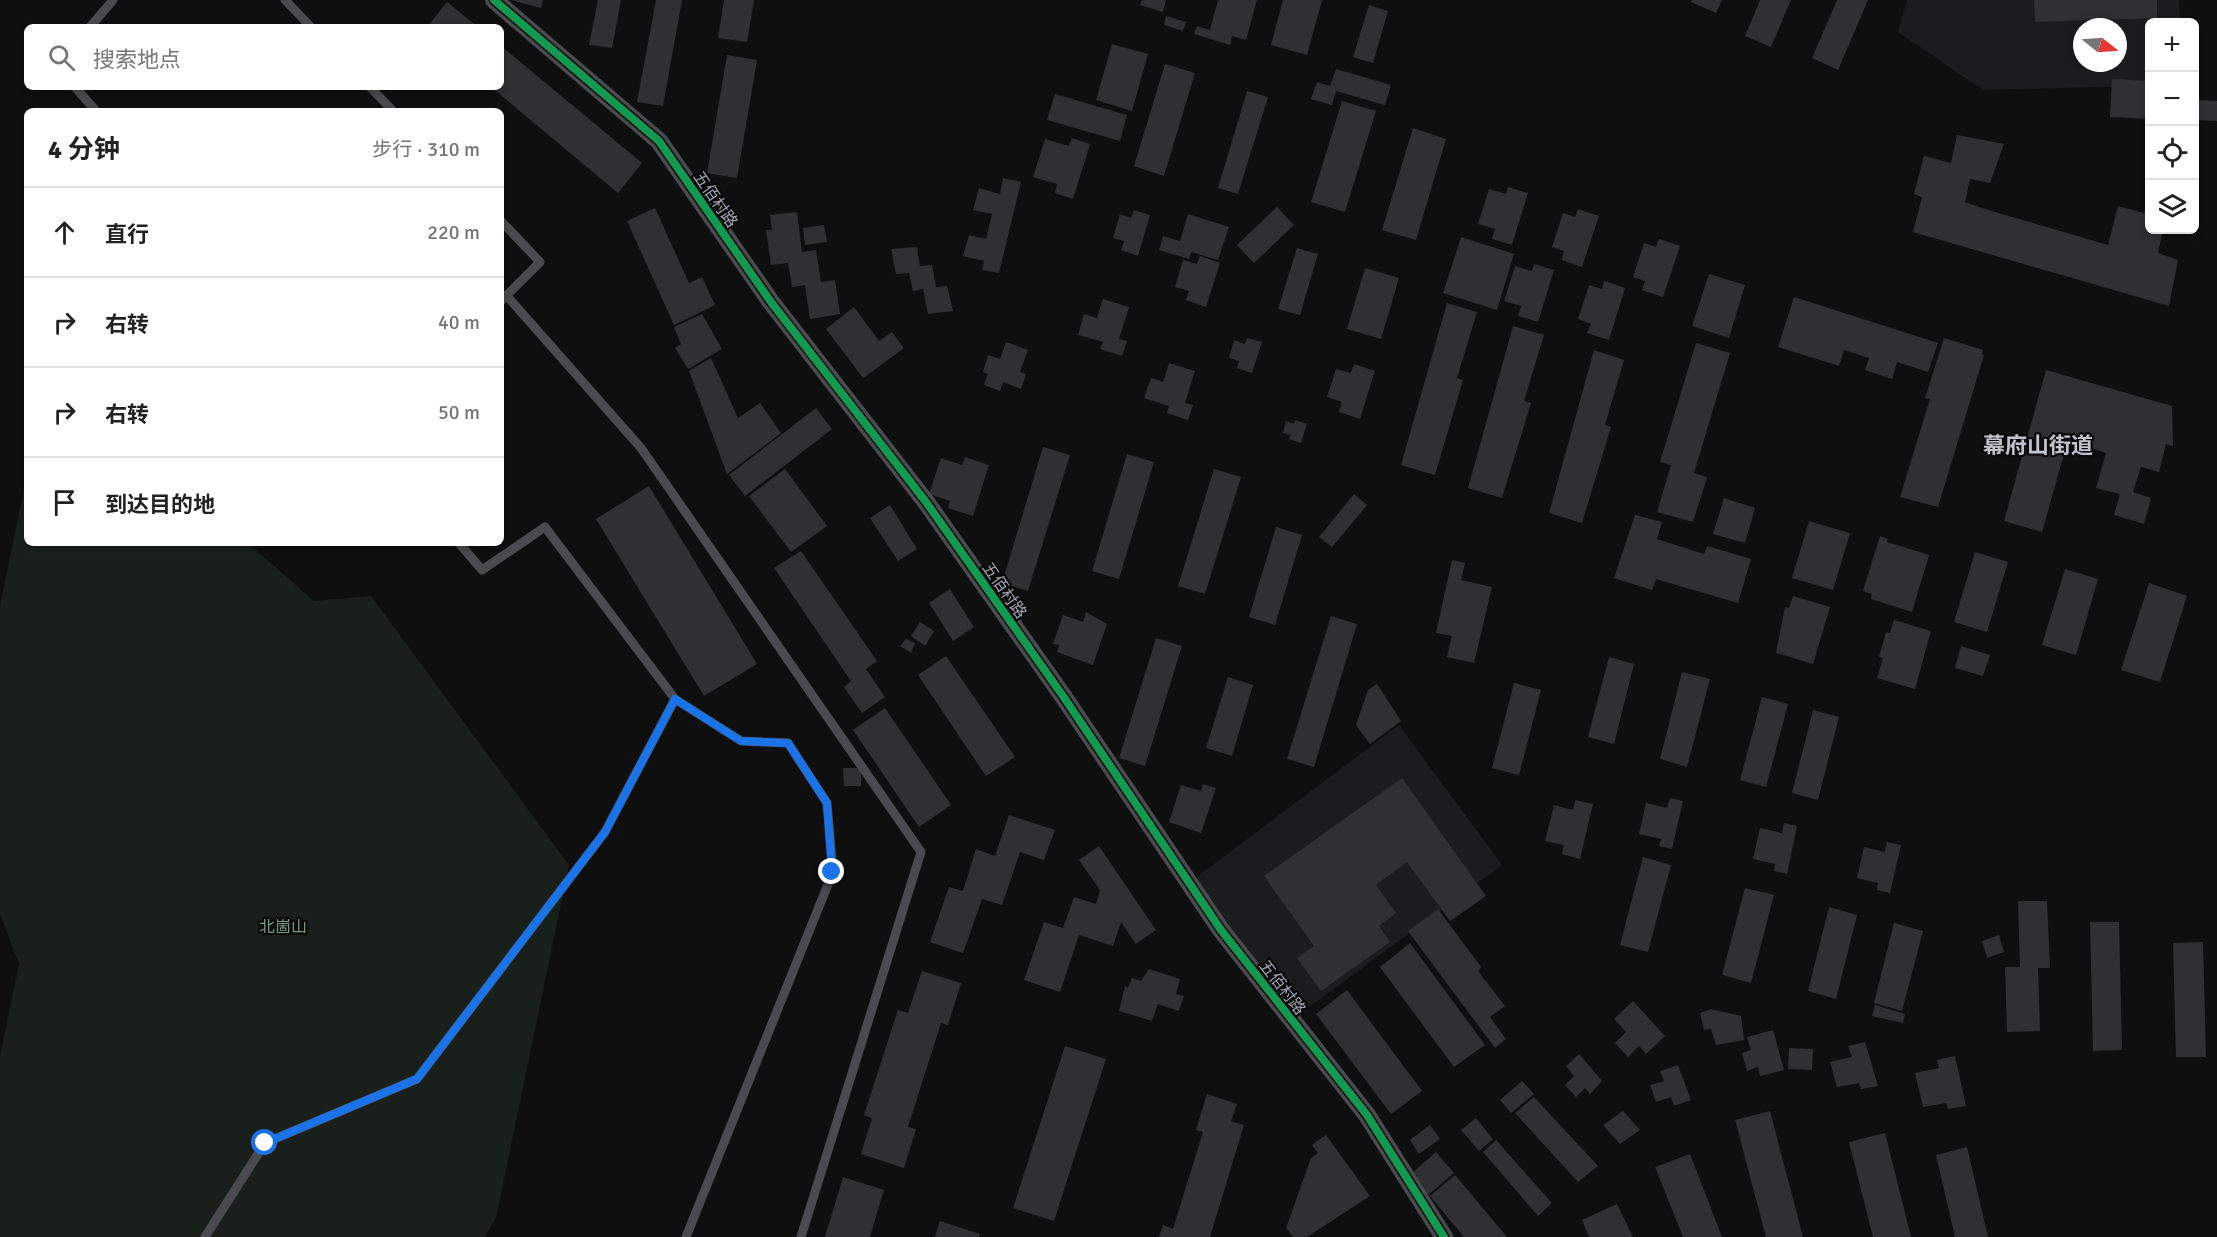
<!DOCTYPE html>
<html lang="zh">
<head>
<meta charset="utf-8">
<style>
  body { margin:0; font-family:Signika,"Noto Sans SC",sans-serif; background:#f6f6f6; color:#222 }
  .controls { position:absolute; right:18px; top:18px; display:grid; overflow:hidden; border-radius:9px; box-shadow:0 3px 9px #0003 }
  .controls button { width:54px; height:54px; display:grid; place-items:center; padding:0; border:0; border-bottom:2px solid #e0e0e0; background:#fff; color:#222; font:30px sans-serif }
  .compass { position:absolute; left:2073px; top:18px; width:54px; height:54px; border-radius:50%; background:#fff; box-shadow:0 3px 9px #0003; rotate:107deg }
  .stop { position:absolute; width:18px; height:18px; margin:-14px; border:4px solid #1a73e8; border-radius:50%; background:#fff }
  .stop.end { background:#1a73e8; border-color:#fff; box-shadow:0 2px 6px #0008 }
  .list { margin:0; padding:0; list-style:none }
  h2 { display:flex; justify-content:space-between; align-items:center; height:78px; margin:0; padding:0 24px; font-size:26px }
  h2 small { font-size:20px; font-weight:400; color:#767676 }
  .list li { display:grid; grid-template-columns:39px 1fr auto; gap:18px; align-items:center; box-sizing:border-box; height:90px; padding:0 24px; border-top:2px solid #e0e0e0 }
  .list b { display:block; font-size:22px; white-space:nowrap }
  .list em { font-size:20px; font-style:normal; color:#767676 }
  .icon { flex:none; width:33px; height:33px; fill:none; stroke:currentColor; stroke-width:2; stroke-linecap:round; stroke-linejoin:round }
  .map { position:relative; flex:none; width:2217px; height:1237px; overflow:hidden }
  .search { position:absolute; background:#fff; box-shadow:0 3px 9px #0003; left:24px; top:24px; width:480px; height:66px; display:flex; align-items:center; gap:15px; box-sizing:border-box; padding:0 21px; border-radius:9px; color:#767676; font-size:22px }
  .panel { position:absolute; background:#fff; box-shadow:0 3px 9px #0003; left:24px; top:108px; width:480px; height:438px; border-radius:9px }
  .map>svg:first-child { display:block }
  .built { fill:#1c1c1e; fill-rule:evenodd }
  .green { fill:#191f1a }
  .building { fill:#303032 }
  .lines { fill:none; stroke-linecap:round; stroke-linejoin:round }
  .lane { stroke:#4a4b4f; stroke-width:9 }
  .street { stroke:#4a4b4f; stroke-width:18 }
  .cycleway-casing { stroke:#0a0a0b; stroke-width:11 }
  .cycleway { stroke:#139951; stroke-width:8 }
  .route { stroke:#1a73e8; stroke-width:8 }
  .labels { text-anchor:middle; stroke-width:4.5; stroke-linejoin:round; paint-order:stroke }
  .street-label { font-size:16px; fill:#a0a5b1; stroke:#0a0a0b }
  .park-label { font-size:16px; fill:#779c7a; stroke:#0a0a0b }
  .district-label { font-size:22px; font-weight:bold; fill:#c1c4cd; stroke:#0a0a0b }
</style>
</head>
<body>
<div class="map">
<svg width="2217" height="1237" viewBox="0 0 2217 1237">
  <rect width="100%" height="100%" fill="#0f0f10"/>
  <path class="built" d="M1907,0H2179L2180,22H2150L2149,86L1983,90L1898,32ZM2082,27H2118V63H2082Z
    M1399,725L1502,865L1293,1019L1193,880Z"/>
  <path class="green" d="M27,475V543H248L314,601L371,596L569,865L496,1218L485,1237H0V1056L19,964L0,914V605Z"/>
  <path class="building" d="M511,0H543L541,8Z
    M598,0H621L612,48L589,45Z
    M656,0H682L663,106L637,102Z
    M724,0H754L747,42L718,38Z
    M1142,0H1166L1163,12L1140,5Z
    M1218,0H1257L1246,40L1232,36L1230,45L1194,34L1197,26L1210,30Z
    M1283,0H1322L1307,55L1271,45Z
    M1692,0H1722L1716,13L1691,2Z
    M1760,0H1791L1771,47L1745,36Z
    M1837,0H1868L1838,70L1812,58Z
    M2034,0H2157V18L2035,22Z
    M447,2L478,27H427Z
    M1369,5L1388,11L1373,63L1353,57Z
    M1166,16L1186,22L1183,31L1164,25Z
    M1112,44L1148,54L1132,111L1096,100Z
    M501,46L642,163L618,193L491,87H501Z
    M727,55L757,60L737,178L707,173Z
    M1165,64L1195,73L1164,176L1134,166Z
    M1336,69L1391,85L1385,105L1336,91L1332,105L1311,99L1317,82L1330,86Z
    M2112,79L2150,81V119L2110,117Z
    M1247,91L1268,97L1238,194L1218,188Z
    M1055,94L1127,115L1120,141L1047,120Z
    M2194,100L2217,101V121L2194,120Z
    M1342,101L1376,111L1345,212L1311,202Z
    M1413,128L1446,139L1416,240L1382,230Z
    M1957,135L2004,144L1990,183L1970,179L1965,202L1985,209L2108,245L2118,206L2144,213L2150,195V230H2163L2158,253L2178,260L2169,306L1913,232L1922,197L1914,194L1924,156L1951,163Z
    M1072,138L1090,144L1073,199L1055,193L1057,184L1033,177L1045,139L1069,146Z
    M1003,178L1021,182L999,273L982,270L984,261L963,256L969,235L986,239L992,214L973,210L979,188L1000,194Z
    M1508,187L1528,193L1512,245L1492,239L1495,229L1478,224L1489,189L1506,194Z
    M1277,207L1294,225L1254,263L1237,245Z
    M655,208L689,283L702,277L715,305L674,325L627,221Z
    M1578,209L1599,216L1582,267L1562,260L1564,251L1552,247L1563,213L1575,217Z
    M1134,210L1150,215L1138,256L1121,250L1124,241L1113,238L1120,214L1131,218Z
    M797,212L802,252L816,250L821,282L835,280L840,314L810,319L805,285L792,287L788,263L771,265L766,230H772L770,215Z
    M1188,214L1229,227L1218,260L1191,252L1189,259L1159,250L1163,236L1180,241Z
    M824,225L827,242L805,245L803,228Z
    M1461,237L1514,254L1497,310L1443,293Z
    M1659,239L1680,246L1663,297L1642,290L1645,281L1633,277L1644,243L1656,247Z
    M917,247L920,266L932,265L936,287L947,286L953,311L928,314L923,289L913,291L909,273L896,274L891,249Z
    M1297,248L1318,254L1300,315L1278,309Z
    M1200,256L1220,263L1206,307L1186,300L1189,291L1175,287L1183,260L1197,264Z
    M1534,264L1554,270L1538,322L1518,316L1521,306L1504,301L1515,266L1532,271Z
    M1365,268L1399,278L1381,339L1347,329Z
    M1709,274L1745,285L1729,338L1692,326Z
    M1604,281L1625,288L1609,340L1587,333L1591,324L1578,319L1589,285L1602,289Z
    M1794,297L1938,343L1928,372L1897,362L1892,379L1865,370L1869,358L1844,350L1839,366L1778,347Z
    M1103,299L1129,307L1119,339L1127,341L1122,356L1100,349L1103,342L1078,335L1084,314L1097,318Z
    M1447,303L1477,312L1457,378L1463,380L1435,475L1401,465Z
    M854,307L879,341L892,332L904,348L863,378L826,329Z
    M702,314L722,349L688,369L675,348L681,344L674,327Z
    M1513,326L1544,335L1524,401L1531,403L1502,498L1468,488Z
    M1247,338L1262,342L1252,373L1237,368L1239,361L1229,358L1234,340L1245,344Z
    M1944,338L1983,350L1982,354L1984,355L1938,507L1900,497L1930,399L1925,398Z
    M1006,342L1028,350L1020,372L1026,374L1021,389L1003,382L1000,391L984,385L988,374L983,372L988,355L1000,359Z
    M1696,343L1730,353L1694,473L1707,477L1693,522L1657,512L1671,465L1660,462Z
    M1594,350L1624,360L1605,425L1611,427L1582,523L1549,513Z
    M711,358L738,418L760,403L781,433L727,474L689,371Z
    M1169,363L1195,371L1185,403L1193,405L1188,420L1167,413L1169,406L1144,398L1151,378L1163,382Z
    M1354,364L1375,371L1360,419L1339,412L1342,402L1327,397L1336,369L1351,373Z
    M2046,370L2172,406L2173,446L2166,444L2159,472L2141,467L2133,492L2151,498L2144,524L2114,515L2120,494L2096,488L2106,453L2068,440L2042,532L2004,521Z
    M816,408L832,429L745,496L729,475Z
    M1295,420L1307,424L1301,443L1289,439L1291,435L1283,433L1286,421L1294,424Z
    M1043,447L1070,455L1028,591L1002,583Z
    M1127,454L1154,462L1119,579L1092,571Z
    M965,457L989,465L973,516L948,508L950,501L929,494L941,458L962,465Z
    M785,469L827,526L791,552L749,496Z
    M1214,469L1241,477L1205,594L1178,586Z
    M649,486L757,664L704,696L596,519Z
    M1354,494L1367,505L1332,547L1319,537Z
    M1724,498L1755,508L1745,543L1713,534Z
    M890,505L917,549L898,561L870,518Z
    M1635,515L1662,522L1657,539L1704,554L1707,546L1751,559L1738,603L1656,579L1652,590L1614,578Z
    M1809,521L1850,533L1833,590L1792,578Z
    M1276,527L1302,535L1275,625L1249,617Z
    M1880,536L1888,539L1887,542L1929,555L1912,612L1871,599L1872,594L1863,591Z
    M801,551L877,661L866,669L885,697L862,713L844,687L851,681L774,568Z
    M1975,552L2008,562L1987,632L1954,622Z
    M1452,560L1465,563L1461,580L1492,587L1474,663L1447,657L1452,636L1436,633Z
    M2065,569L2098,579L2076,655L2042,645Z
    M2149,583L2187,596L2160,682L2121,670Z
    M950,589L974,627L953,641L929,603Z
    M1793,596L1830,607L1813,664L1776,653L1785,607L1789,608Z
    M1086,612L1107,624L1093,665L1057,652L1059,645L1053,644L1063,615L1083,622Z
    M1331,616L1357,624L1314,767L1287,759Z
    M1894,620L1931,631L1915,689L1877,678L1883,658L1879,657L1886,632L1890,633Z
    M920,622L934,631L925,646L911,636Z
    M1156,638L1182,646L1145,766L1119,758Z
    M906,639L915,643L911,653L900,646Z
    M1961,646L1990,655L1983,676L1955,668Z
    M946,656L1015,757L986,776L918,675Z
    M1609,657L1634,664L1614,744L1588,737Z
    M1682,672L1710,679L1687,767L1660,759Z
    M1228,677L1253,685L1232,756L1206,748Z
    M1514,683L1541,690L1519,775L1492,768Z
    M1377,684L1401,721L1370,744L1356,725L1368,690Z
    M1762,697L1788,704L1766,787L1740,780Z
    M885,708L951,805L919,827L853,730Z
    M1813,710L1839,717L1818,800L1792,793Z
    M843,768H861V786H844Z
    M1402,778L1486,896L1450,921L1407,862L1376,885L1396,913L1379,926L1390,942L1321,991L1297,958L1314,946L1264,876Z
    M1203,784L1216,788L1201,833L1169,822L1181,785L1201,791Z
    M1670,798L1683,801L1672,849L1659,846L1661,839L1639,834L1646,803L1667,808Z
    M1575,800L1593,804L1580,859L1562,854L1564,845L1545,841L1554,805L1573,810Z
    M1009,815L1055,830L1044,860L1020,852L1002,905L982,899L963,953L930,942L949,887L963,891L976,849L995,856Z
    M1784,823L1797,826L1787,874L1774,871L1775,864L1753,859L1760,828L1782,833Z
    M1887,842L1901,845L1890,893L1877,890L1878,883L1857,878L1864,847L1885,852Z
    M1099,846L1156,930L1136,944L1121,922L1113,946L1079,935L1060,992L1024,980L1044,922L1063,928L1074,897L1096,904L1100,890L1079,860Z
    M1643,857L1671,865L1648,952L1620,945Z
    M1745,888L1774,895L1751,983L1722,975Z
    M2018,901H2047L2050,968H2038L2040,1031L2007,1032L2005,967H2020Z
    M1829,907L1857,915L1836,999L1808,991Z
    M1438,909L1481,967L1478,971L1505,1006L1490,1017L1506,1039L1495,1048L1408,931Z
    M2090,922H2119L2122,1050L2093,1051Z
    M1894,923L1923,931L1902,1011L1874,1003Z
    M1999,935L2004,952L1987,958L1982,941Z
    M2203,942L2206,1057H2176L2173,943Z
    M1410,943L1485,1045L1454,1067L1380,967Z
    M1149,969L1180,979L1176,994L1184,996L1179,1011L1158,1004L1152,1021L1119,1011L1125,986L1128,988L1132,978L1141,981Z
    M922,971L961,983L948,1025L941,1023L908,1127L916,1129L904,1168L861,1154L872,1118L864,1115L898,1010L908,1013Z
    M1347,990L1422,1091L1391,1114L1316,1014Z
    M1633,1001L1665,1036L1646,1054L1639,1046L1628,1057L1615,1043L1626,1032L1614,1019Z
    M1875,1005L1905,1014L1903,1023L1872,1016Z
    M1711,1009L1741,1016L1744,1040L1716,1045L1711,1029L1704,1030L1700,1013Z
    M1773,1030L1784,1070L1760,1076L1758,1067L1747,1071L1742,1053L1751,1050L1747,1037Z
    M1865,1042L1878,1086L1861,1089L1859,1083L1837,1087L1830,1062L1852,1057L1848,1046Z
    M1065,1046L1106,1059L1054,1221L1013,1208Z
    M1789,1048L1813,1049L1812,1070L1788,1069Z
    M1579,1054L1602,1081L1590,1094L1585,1088L1576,1097L1565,1085L1574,1076L1566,1066Z
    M1955,1056L1966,1106L1948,1109L1946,1103L1923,1107L1915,1073L1939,1068L1937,1060Z
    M1678,1065L1691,1100L1674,1106L1671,1097L1656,1102L1650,1085L1664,1081L1660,1071Z
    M1522,1081L1534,1094L1511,1113L1500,1100Z
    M1207,1094L1237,1104L1231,1121L1244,1125L1210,1237H1159L1163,1225L1173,1229L1203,1132L1196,1130Z
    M1534,1097L1598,1166L1578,1182L1515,1113Z
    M1623,1111L1640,1130L1620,1144L1603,1125Z
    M1770,1111L1803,1237H1766L1735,1120Z
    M1476,1118L1493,1139L1479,1151L1461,1130Z
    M1430,1125L1440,1139L1419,1154L1410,1140Z
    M1885,1133L1911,1237H1873L1849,1142Z
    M1326,1135L1370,1196L1307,1237H1293L1286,1228L1311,1158L1318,1153L1312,1145Z
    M1496,1140L1552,1203L1538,1216L1483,1152Z
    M1967,1147L1988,1237H1955L1936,1155Z
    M1436,1152L1454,1173L1428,1195L1411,1174Z
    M1690,1154L1722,1237H1683L1655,1167Z
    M1455,1175L1507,1237H1464L1430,1196Z
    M843,1177L884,1190L870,1237H825Z
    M1617,1204L1633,1237H1589L1582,1220Z
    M940,1221L980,1234L979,1237H935Z"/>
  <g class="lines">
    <path class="lane" d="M285,0L311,27
      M90,27L113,0
      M75,87L96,111
      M370,87L393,111
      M501,221L540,262L501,301
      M506,295L641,448L921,852L801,1237
      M459,543L482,570L545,527L675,699L741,741L788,743L827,803L833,872L686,1237
      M205,1237L265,1143L417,1079L605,832L675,699"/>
    <path class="street" d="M494,0L659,141L771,302L926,502L1063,696L1221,930L1367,1115L1444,1237"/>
    <g class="cycleway-casing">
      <path id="cycleway" d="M494,0L659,141L771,302L926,502L1063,696L1221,930L1367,1115L1444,1237"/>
    </g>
    <use href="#cycleway" class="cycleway"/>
  </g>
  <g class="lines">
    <path class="route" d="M265,1143L417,1079L605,832L675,699L741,741L788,743L827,803L832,872"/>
  </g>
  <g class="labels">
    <g class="street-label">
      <text transform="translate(716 199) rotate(55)" y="6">五佰村路</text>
      <text transform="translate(1005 590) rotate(55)" y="6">五佰村路</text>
      <text transform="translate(1283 987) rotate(52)" y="6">五佰村路</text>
    </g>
    <g class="park-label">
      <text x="283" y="932">北崮山</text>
    </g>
    <g class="district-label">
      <text x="2038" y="453">幕府山街道</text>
    </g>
  </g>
</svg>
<div class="controls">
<button>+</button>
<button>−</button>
<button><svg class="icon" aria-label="locate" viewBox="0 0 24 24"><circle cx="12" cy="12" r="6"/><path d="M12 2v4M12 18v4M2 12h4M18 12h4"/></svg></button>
<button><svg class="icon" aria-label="layers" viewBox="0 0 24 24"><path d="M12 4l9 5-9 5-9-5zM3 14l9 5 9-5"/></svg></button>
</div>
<svg class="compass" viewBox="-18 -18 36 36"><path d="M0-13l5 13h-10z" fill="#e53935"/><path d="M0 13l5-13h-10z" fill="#767676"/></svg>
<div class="stop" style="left:265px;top:1143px"></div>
<div class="stop end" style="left:832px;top:872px"></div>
<div class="search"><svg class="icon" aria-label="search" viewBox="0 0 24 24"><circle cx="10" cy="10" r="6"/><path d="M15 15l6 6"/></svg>搜索地点</div>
<section class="panel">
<h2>4 分钟<small>步行 · 310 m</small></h2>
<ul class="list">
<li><svg class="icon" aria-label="ahead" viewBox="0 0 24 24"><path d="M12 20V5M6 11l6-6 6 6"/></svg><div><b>直行</b></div><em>220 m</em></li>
<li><svg class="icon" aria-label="right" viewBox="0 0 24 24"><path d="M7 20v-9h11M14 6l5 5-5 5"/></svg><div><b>右转</b></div><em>40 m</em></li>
<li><svg class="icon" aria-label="right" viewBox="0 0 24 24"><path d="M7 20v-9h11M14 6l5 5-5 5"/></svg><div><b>右转</b></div><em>50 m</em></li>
<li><svg class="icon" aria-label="arrive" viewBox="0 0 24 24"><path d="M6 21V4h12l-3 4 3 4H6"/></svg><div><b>到达目的地</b></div></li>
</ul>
</section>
</div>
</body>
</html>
